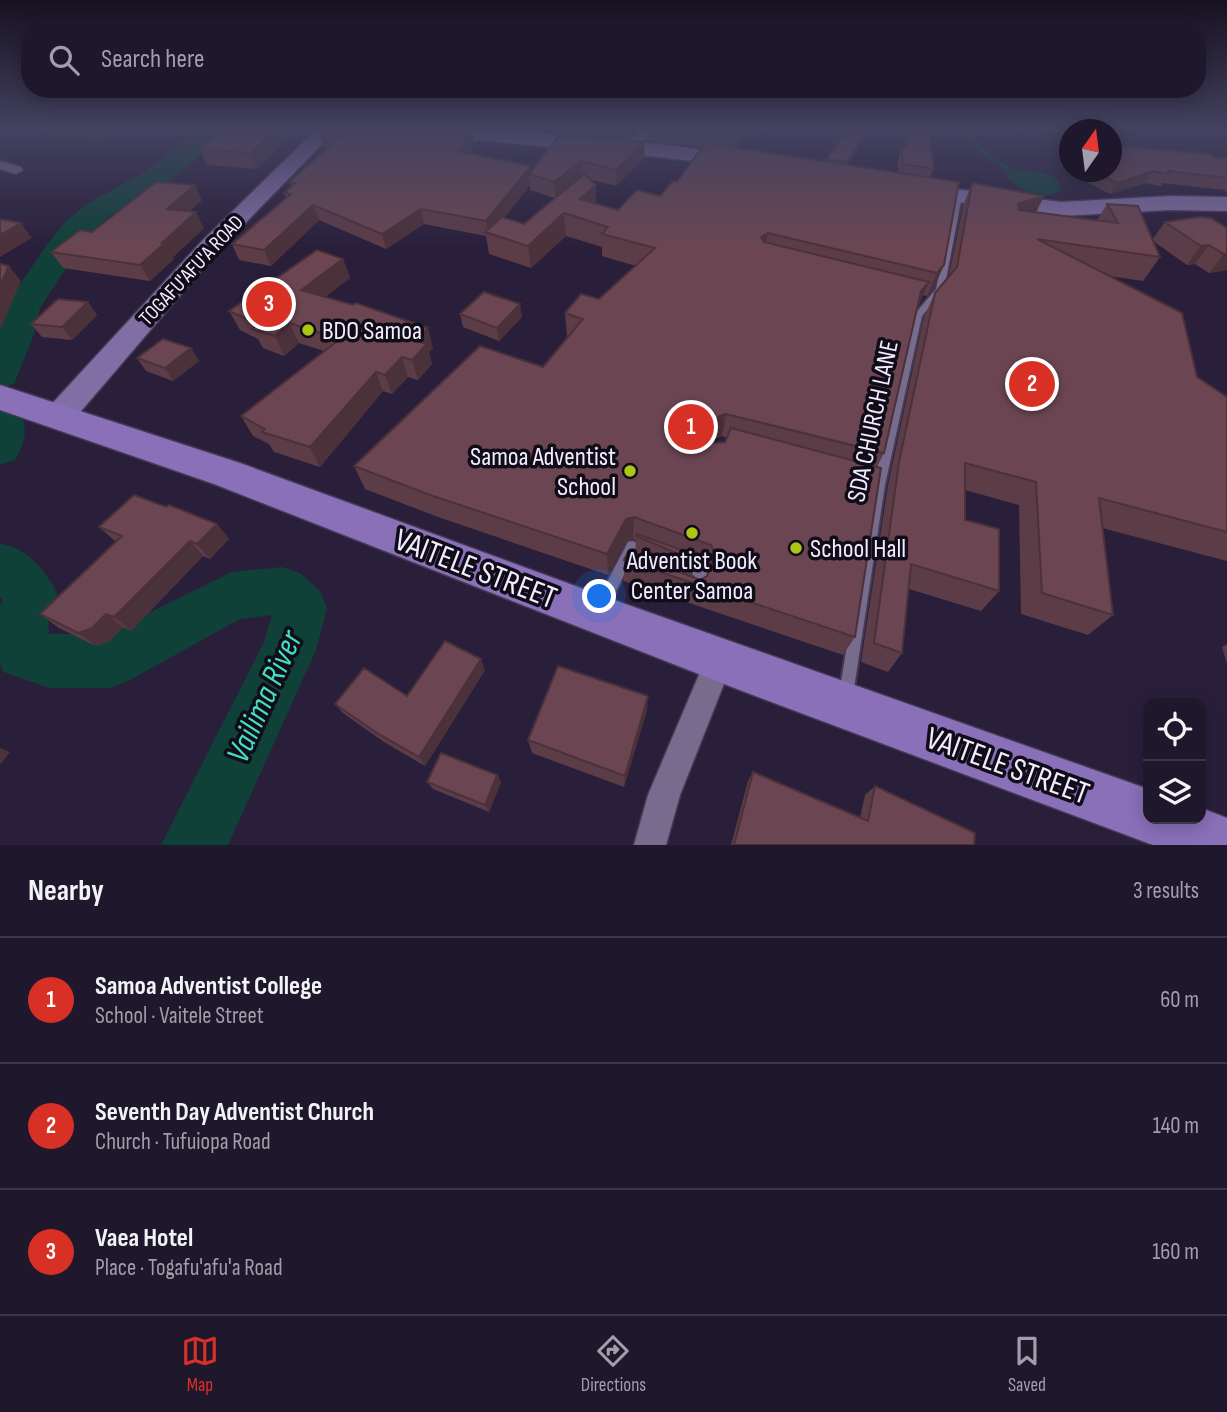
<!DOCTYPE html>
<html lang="en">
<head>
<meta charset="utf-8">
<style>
  body { margin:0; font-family:"Sofia Sans Condensed",sans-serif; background:#272034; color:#f1f3f6 }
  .controls { position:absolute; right:21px; bottom:21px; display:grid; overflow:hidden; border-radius:14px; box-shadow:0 4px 18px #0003 }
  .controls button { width:63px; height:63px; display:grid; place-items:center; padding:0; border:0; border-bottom:2px solid #3c3648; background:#1f172c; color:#f1f3f6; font:35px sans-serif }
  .compass { position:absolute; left:1059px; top:119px; width:63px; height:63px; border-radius:50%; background:#1f172c; box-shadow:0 4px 18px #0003; rotate:14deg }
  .you { position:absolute; left:600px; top:597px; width:24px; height:24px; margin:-18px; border:5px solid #fff; border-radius:50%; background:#1a73e8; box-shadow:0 0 0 10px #1a73e833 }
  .badge { display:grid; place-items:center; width:46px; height:46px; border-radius:50%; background:#d93025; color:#fff; font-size:23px; font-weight:700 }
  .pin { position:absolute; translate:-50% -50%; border:4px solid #fff; box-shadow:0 2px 7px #0006 }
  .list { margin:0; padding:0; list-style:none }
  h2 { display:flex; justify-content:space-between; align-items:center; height:91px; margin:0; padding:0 28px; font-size:30px }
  h2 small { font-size:23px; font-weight:400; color:#a19fa9 }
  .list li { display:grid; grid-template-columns:46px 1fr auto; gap:21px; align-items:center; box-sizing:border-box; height:126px; padding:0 28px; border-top:2px solid #3c3648 }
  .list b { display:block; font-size:26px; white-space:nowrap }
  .list p { margin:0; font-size:23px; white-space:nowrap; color:#a19fa9 }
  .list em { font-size:23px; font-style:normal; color:#a19fa9 }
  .icon { flex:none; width:38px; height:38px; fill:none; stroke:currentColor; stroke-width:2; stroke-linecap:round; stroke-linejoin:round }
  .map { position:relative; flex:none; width:1227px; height:845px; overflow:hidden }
  .search { position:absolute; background:#1f172c; box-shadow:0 4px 18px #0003; left:21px; right:21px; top:21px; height:77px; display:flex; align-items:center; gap:18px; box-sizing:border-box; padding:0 24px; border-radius:28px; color:#a19fa9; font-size:26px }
  .sheet { height:469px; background:#1f172c }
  nav { display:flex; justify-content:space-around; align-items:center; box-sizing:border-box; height:98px; border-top:2px solid #3c3648; background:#1f172c; font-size:19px; color:#a19fa9 }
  nav a { display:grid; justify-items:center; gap:4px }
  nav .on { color:#d93025 }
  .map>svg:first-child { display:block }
  .water { fill:#0f4139 }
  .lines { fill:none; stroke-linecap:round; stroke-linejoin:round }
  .stream { stroke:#0f4139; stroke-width:4.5 }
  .river { fill:#0f4139; fill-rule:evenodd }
  .lane-casing { stroke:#433a53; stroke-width:4 }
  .street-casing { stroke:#433a53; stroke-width:3 }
  .secondary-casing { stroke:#433a53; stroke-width:3 }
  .primary-casing { stroke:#433a53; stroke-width:3 }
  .lane { fill:#776c8e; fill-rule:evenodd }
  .street { fill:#776c8e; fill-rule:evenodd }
  .secondary { fill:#816ea4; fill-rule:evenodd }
  .primary { fill:#8a70b9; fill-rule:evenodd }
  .wall { fill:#5c3c47; fill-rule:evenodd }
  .shaded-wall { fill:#4b3139 }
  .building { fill:#6b4652; stroke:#4b3139; stroke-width:2 }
  .poi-dot { fill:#acc612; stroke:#100c18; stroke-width:2.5 }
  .labels { text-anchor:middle; stroke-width:7; stroke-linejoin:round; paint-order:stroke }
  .far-street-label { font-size:21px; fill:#f1ecff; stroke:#100c18 }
  .poi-label { font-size:26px; fill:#f1ecff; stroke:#100c18; text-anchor:start }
  .street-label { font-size:26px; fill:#f1ecff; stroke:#100c18 }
  .near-street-label { font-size:32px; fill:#f1ecff; stroke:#100c18 }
  .near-water-label { font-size:33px; font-style:italic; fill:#42dec3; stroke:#100c18 }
</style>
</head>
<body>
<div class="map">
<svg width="1227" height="845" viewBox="0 0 1227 845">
  <rect width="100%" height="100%" fill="#291f3b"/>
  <path class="water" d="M1013,169L1044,173L1058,180L1061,190C1042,203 1019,190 1005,175Z"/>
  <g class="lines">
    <path class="stream" d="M841,130H852
      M968,130L982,152L1018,175"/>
    <path class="river" d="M201,130H231L167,182L109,216L87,236L40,308L34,334L14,384L0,388V324L4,308L46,246L65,222L87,204L147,170Z
      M0,398L15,402C28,426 28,437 15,460L0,465Z
      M0,544C26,547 47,571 57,594L48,617L49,634H106L232,572L282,567L300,573L320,591L327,608L316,650L228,845H161L264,642L272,615L240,619L130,680L110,688H49L4,672L0,664V606L3,600L0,597Z"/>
    <g class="lane-casing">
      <path id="lane" d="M955,194L962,196L944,290L922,316L885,485L853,695L851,700L846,702L841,700L839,695L873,485L914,315L936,289Z
        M632,541L653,549L655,553L653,557L649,558L635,553L605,613L600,615L595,613L593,609L595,605L628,542Z
        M680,559L706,569L708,573L700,596L695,598L690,596L689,592L695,576L676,569L674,565L676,561Z"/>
    </g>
    <g class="street-casing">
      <path id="street" d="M640,130H653L635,150H625V144Z
        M0,161L21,167L23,170L16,174L0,169Z
        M719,647L729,651L733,661L680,795L666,845H634L648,795L709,651Z"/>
    </g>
    <g class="secondary-casing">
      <path id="secondary" d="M316,130H336L219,250L70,424L59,428L48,424L43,416L48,408L203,240Z
        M433,130C535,130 639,140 740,155L747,157L750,161L747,165L740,167C657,155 573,150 489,141C476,140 440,139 433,130Z
        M915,184L1061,202L1170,196L1227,197V211L1170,210L1061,216L907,195L904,190L907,185Z"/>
    </g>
    <g class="primary-casing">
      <path id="primary" d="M0,385L240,463L600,595L1148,789V819H1201V808L1227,818V845H1153L737,689L214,484L0,410Z"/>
    </g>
    <use href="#lane" class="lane"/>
    <use href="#street" class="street"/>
    <use href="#secondary" class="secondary"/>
    <use href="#primary" class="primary"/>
  </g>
  <path class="wall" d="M43,130H114L101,138L52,134Z
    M220,130H296L257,169L207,165L200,149L217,135Z
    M606,130H636L627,139L606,137Z
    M647,130H747L736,148L827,162L847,130H869L847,165L898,173V160L901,148L904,149L909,131L934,169L930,177L959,182L934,288L927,296L923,295L918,307L884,453L877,467L855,637L843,655L624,581V560L635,555L636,540L633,539L626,541L608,575L438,517L365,489L354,466L543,367L568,337L567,336L565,313L599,299L636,266L602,256V247L566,236L531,268L489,254L486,236L424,224L386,249L319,220L271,266L239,260L232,244L286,198L284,193L291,186L289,182L328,148L323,147L318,133L472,131L475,145L469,153L531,170L645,142L644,158L616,186L589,179L596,185V204L618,210L660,196L677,182L702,147L647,141ZM530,185V190L555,198L524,224L504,218ZM722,436L727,438L725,442L715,443L714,441L715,439ZM694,562L707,567L709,570L707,576L700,580L692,577Z
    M1216,158H1227V193L1224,190L1163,183L1161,186L1145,183L1110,194L1087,182L1092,173L1089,172H1111Z
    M972,183L1044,196L1036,213L1097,220L1107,204L1152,240L1165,222L1227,228V270L1209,273L1195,264L1187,265L1153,241L1160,257L1143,281L1109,276L1197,377L1227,397V561L1102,528L1113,615L1088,635L1021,614L1019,505L965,490V520L999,591L981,611L909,589L902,653L888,672L861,662L888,485L924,317L935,293L949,276L963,206Z
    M202,200L190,211L204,228L173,257L174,259L150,281L63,268L51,252L92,232Z
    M343,259L350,278L325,297L433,348L429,352L432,364L418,380L408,377L392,394L383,391L320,467L274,452L269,444L253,436L241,416L324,351L299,343L284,356L263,348L258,339L240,330L229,311Z
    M88,302L97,315L72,340L42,337L31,324Z
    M460,314L522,317L499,341L463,327Z
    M191,348L199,361L173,381L146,371L137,358Z
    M166,507L217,524L229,539L210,559L203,556L131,631L123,627L110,641L96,646L59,628L40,614L116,542L99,527Z
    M1227,644V664L1222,647Z
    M485,670L425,766L384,742L343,713L335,704L407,696Z
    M647,710L624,787L532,753L528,740Z
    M753,772L860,818L865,795L875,786L974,845H731L748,781Z
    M497,775L501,782L489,812L433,789L427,782Z"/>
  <path class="shaded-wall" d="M97,130H114L101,138Z
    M275,130H296L257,169L251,153Z
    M627,130H636L627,139Z
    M738,130H747L734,151L736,133Z
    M867,130H869L845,168L847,162Z
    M472,131L475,145L459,165L457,151Z
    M645,142L644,158L616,186V170Z
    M581,161V177L556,198L554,182Z
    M531,166L532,175L529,174L530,185L491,234L488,233L486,221Z
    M1153,171L1145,183L1110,194L1117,183Z
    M195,185L202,200L175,225L167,209Z
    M596,185V207L580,199Z
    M1044,196L1032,219L1007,227L1018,204Z
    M313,205L319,220L271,266L264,250Z
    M421,209L424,224L386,249L382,234Z
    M196,212L204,228L173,257L174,259L150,281L140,265L162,243Z
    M564,213L566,236L531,268L528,246Z
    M21,223L32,238L0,257V235Z
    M768,233L764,255L761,237Z
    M1209,245L1195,264L1187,265L1201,246Z
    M1224,254H1227V270L1209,273Z
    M343,259L350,278L309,309L301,290Z
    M944,265L934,288L927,296L937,273Z
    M9,266L21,281L0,330V285Z
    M929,282L919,305L911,314L921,291Z
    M88,302L97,315L72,340L62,327Z
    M520,304L522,317L499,341L497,328Z
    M289,323L299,343L284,356L275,336Z
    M428,328L433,348L429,352L432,364L418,380L412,360L416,341Z
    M191,348L199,361L173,381L165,368Z
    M402,357L408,377L392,394L385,375Z
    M376,372L383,391L320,467L310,447Z
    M726,414L722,436L715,439L707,459L710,436L719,416Z
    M634,517L633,539L626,541L608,575L607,554L626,519Z
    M217,524L229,539L210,559L197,544Z
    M190,541L203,556L131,631L114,617Z
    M695,555L691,577L690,582L693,560Z
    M106,614L123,627L110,641L96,646L78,633Z
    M481,659L485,670L425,766L419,757Z
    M648,696L647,710L624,787L625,776Z
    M0,748L10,752L0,765Z
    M497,775L501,782L489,812L485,805Z"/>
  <path class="building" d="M220,130H275L251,153L200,149L217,135Z
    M321,130L472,131L457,151L531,166L486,221L421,209L382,234L313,205L264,250L232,244L291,194L284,193L295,183L289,182L341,136L318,133Z
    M716,130H738L736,133Z
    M847,130H867L847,162L827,159Z
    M909,131L929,134L934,169L903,164L901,148L906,149Z
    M559,136L645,142L616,170L581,161L554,182L529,174Z
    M705,143L959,182L944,265L937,273L768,233L761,237L764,242L929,282L921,291L884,453L726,414L719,416L710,436L715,443L725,442L731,428L881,468L855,637L624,560L628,552L700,580L707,576L715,553L711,545L634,517L626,519L607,554L430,495L354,466L480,346L543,367L583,319L565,313L581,294L599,299L655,248L602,234L608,227L564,213L528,246L485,232L502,217L524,224L584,174L596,185L580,199L618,210L637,190L660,196L673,181L677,182Z
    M1111,146L1211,154L1216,158H1227V178L1168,171V174L1153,171L1117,183L1095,172H1111Z
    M156,182L195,185L167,209L196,212L162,243H165L140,265L51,252L80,230L92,232Z
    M972,183L1044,196L1018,204L1019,210L1118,223L1107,204L1138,206L1160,257L1037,239L1182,313L1197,377L1227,397V532L1099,498L1113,615L1042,593L1036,482L965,463V520L999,529V591L911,564L902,653L874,643L899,462L935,293L957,267Z
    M1199,217L1211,218L1227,228V254H1224L1209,245L1201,246L1165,222Z
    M0,219L21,223L0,235Z
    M317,250L343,259L301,290L353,305L356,303L428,328L416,341L427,344L412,360L402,357L385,375L376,372L310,447L262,432L265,429L241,416L340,339L289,323L275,336L252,329L258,324L229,311Z
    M0,264L9,266L0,285Z
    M484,292L520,304L497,328L460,314Z
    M58,299L88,302L62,327L31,324Z
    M163,339L191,348L165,368L137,358Z
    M134,495L166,507L169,505L217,524L197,544L190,541L114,617L106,614L92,628L78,633L40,614L122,536L99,527Z
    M637,534L695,555L693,560L636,536Z
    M445,641L481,659L419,757L377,733L335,704L364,668L407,696Z
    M558,666L648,696L625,776L528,740Z
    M441,753L497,775L485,805L427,782Z
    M753,772L868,821L875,786L975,833L974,845H734Z"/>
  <linearGradient id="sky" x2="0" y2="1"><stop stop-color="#171120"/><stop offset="0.52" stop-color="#434260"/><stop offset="1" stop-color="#434260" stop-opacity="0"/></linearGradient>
  <rect width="1227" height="248" fill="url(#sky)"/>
  <g class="poi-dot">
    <circle cx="308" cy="330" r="7"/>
    <circle cx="630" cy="471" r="7"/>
    <circle cx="692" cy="533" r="7"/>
    <circle cx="796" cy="548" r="7"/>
  </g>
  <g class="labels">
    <g class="far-street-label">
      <text transform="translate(191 270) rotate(-47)" y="7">TOGAFU'AFU'A ROAD</text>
    </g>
    <g class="poi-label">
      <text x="322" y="339">BDO Samoa</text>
      <text x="616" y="465" text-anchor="end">Samoa Adventist<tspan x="616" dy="30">School</tspan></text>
      <text x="810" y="557">School Hall</text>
      <text x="692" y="569" text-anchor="middle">Adventist Book<tspan x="692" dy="30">Center Samoa</tspan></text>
    </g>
    <g class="street-label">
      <text transform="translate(872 421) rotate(-78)" y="9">SDA CHURCH LANE</text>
    </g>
    <g class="near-street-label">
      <text transform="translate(476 568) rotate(21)" y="11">VAITELE STREET</text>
      <text transform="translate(1008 765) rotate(20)" y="11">VAITELE STREET</text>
    </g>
    <g class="near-water-label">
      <text transform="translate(263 696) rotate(-66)" y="12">Vailima River</text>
    </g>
  </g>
</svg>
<div class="controls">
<button><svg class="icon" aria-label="locate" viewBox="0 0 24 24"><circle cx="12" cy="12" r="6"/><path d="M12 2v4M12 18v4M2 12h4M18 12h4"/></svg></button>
<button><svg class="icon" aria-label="layers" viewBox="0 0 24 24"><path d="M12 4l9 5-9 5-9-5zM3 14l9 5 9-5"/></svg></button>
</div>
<svg class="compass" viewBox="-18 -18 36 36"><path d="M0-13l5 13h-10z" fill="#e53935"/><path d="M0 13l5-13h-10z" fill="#a19fa9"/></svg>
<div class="you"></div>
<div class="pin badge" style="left:691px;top:427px">1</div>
<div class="pin badge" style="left:1032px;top:384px">2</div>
<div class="pin badge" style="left:269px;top:304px">3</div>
<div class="search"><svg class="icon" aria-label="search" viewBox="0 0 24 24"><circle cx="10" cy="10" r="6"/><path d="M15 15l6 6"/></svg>Search here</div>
</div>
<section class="sheet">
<h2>Nearby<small>3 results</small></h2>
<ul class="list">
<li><span class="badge">1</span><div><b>Samoa Adventist College</b><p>School · Vaitele Street</p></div><em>60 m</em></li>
<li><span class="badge">2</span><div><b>Seventh Day Adventist Church</b><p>Church · Tufuiopa Road</p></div><em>140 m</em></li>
<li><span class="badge">3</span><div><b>Vaea Hotel</b><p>Place · Togafu'afu'a Road</p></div><em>160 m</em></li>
</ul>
</section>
<nav>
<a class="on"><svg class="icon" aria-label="map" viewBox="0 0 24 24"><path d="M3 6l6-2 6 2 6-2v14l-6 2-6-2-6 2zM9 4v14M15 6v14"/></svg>Map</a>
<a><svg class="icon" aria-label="directions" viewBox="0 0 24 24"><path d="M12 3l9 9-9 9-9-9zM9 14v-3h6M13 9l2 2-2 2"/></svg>Directions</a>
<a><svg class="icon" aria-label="saved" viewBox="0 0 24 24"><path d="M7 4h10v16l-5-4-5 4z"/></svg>Saved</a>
</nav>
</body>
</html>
